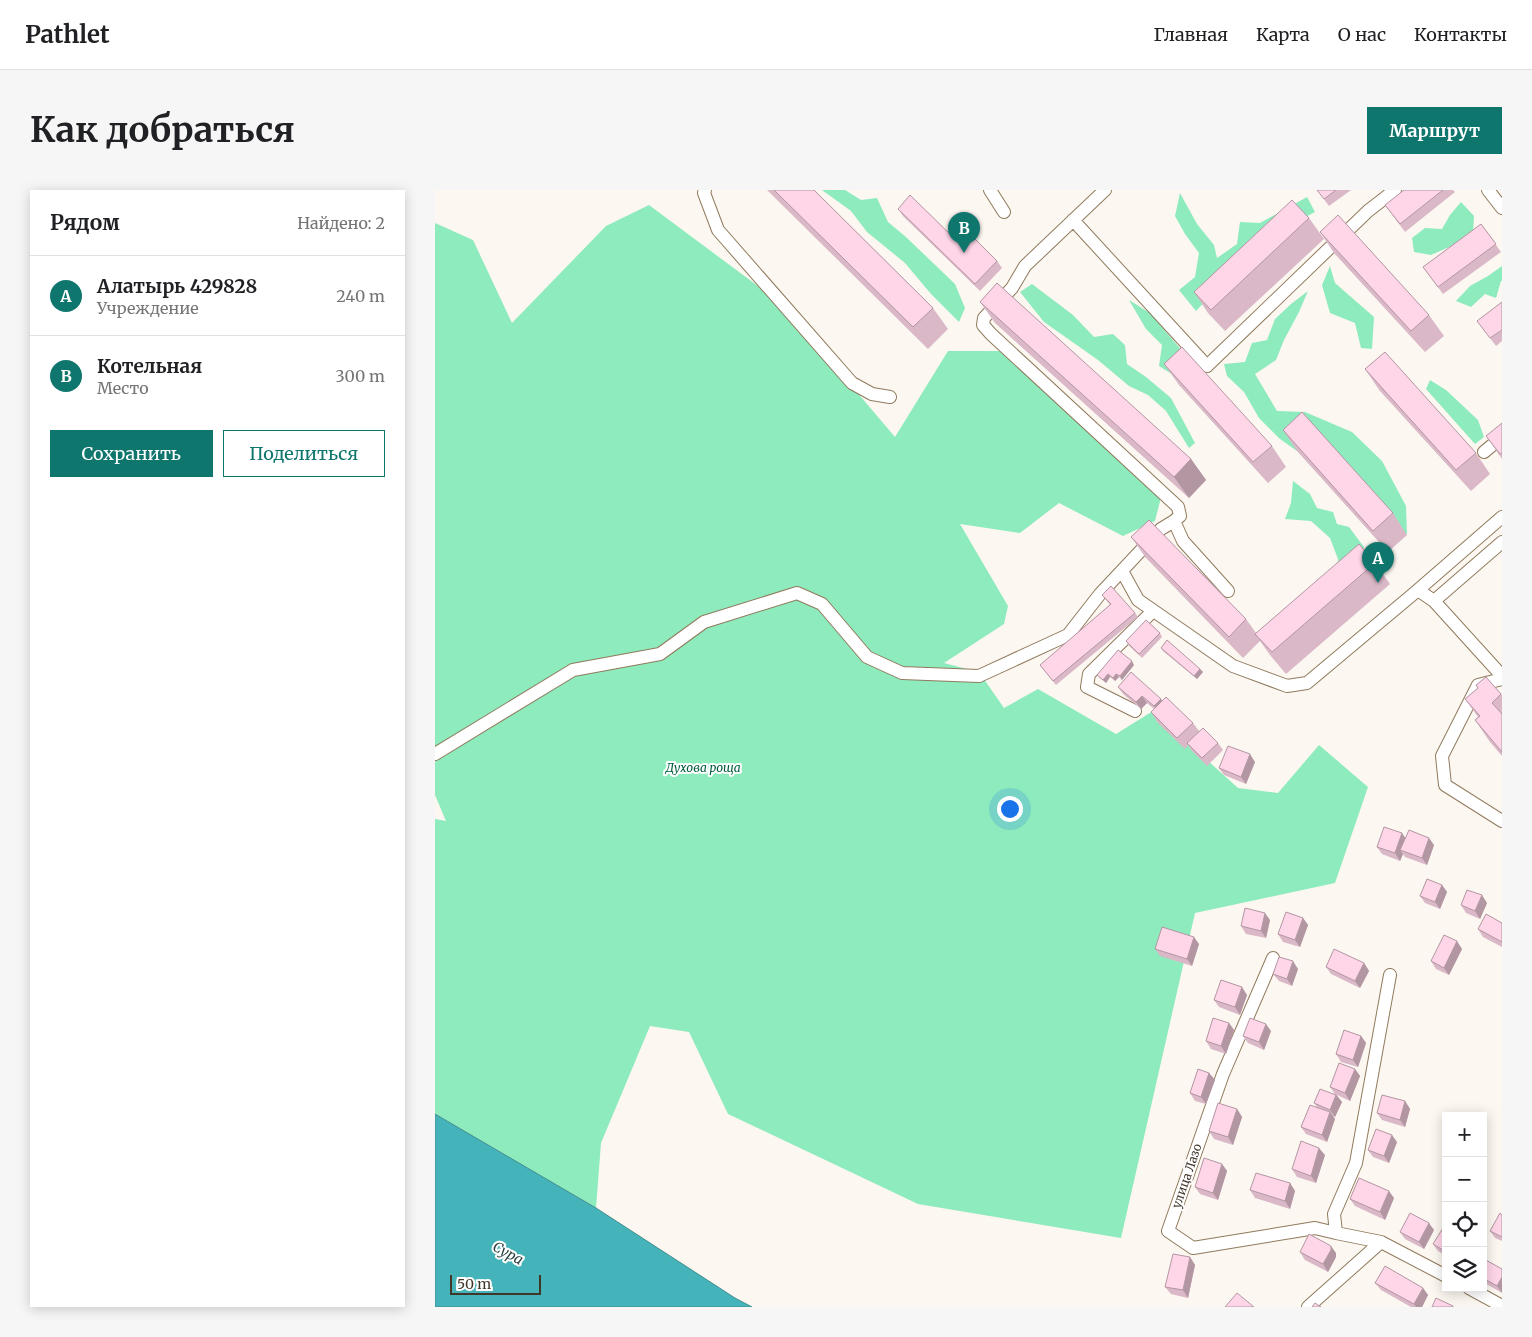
<!DOCTYPE html>
<html lang="ru">
<head>
<meta charset="utf-8">
<style>
  body { margin:0; font-family:Merriweather,serif; background:#f6f6f6; color:#202124 }
  .controls { position:absolute; right:15px; bottom:15px; display:grid; overflow:hidden; border-radius:0px; box-shadow:0 2px 12px #0003 }
  .controls button { width:45px; height:45px; display:grid; place-items:center; padding:0; border:0; border-bottom:1px solid #e0e0e0; background:#fff; color:#202124; font:25px sans-serif }
  .scale { position:absolute; left:15px; bottom:12px; width:91px; box-sizing:border-box; padding-left:5px; border:2px solid #40362a; border-top:0; font-size:14px; line-height:18px; white-space:nowrap; color:#40362a; -webkit-text-stroke:4px #fff; paint-order:stroke }
  .you { position:absolute; left:574px; top:618px; width:18px; height:18px; margin:-12px; border:4px solid #fff; border-radius:50%; background:#1a73e8; box-shadow:0 0 0 8px #1a73e833 }
  .badge { display:grid; place-items:center; width:32px; height:32px; border-radius:50%; background:#0f766e; color:#fff; font-size:16px; font-weight:700 }
  .pin { position:absolute; translate:-50% -41px; filter:drop-shadow(0 1px 2px #0008) }
  .pin::after { content:''; position:absolute; top:26px; width:18px; height:15px; background:inherit; clip-path:polygon(0 0,100% 0,50% 100%) }
  .list { margin:0; padding:0; list-style:none }
  h2 { display:flex; justify-content:space-between; align-items:center; height:65px; margin:0; padding:0 20px; font-size:21px }
  h2 small { font-size:16px; font-weight:400; color:#757577 }
  .list li { display:grid; grid-template-columns:32px 1fr auto; gap:15px; align-items:center; box-sizing:border-box; height:80px; padding:0 20px; border-top:1px solid #e0e0e0 }
  .list b { display:block; font-size:19px; white-space:nowrap }
  .list p { margin:0; font-size:16px; white-space:nowrap; color:#757577 }
  .list em { font-size:16px; font-style:normal; color:#757577 }
  .actions { display:flex; gap:10px; padding:15px 20px }
  .actions a { flex:1; padding:11px 0; border:1px solid #0f766e; border-radius:0px; text-align:center; font-size:18px; color:#0f766e }
  .actions .main { background:#0f766e; color:#fff }
  .icon { flex:none; width:28px; height:28px; fill:none; stroke:currentColor; stroke-width:2; stroke-linecap:round; stroke-linejoin:round }
  .map { position:relative; flex:none; width:1067px; height:1117px; overflow:hidden; border-radius:0px }
  header { display:flex; align-items:center; gap:30px; box-sizing:border-box; height:70px; padding:0 25px; background:#fff; border-bottom:1px solid #e0e0e0 }
  header strong { font-size:24px }
  nav { display:flex; gap:28px; margin-inline-start:auto; font-size:18px }
  .intro { display:flex; align-items:center; justify-content:space-between; box-sizing:border-box; height:120px; padding:0 30px }
  h1 { margin:0; font-size:35px }
  .button { padding:12px 22px; border-radius:0px; background:#0f766e; color:#fff; font-size:18px; font-weight:700 }
  main { display:flex; gap:30px; padding:0 30px }
  aside { flex:1; background:#fff; border-radius:0px; box-shadow:0 2px 12px #0003 }
  .map>svg:first-child { display:block }
  .green { fill:#8eebbd }
  .water { fill:#44b3ba; stroke:#438e8f }
  .lines { fill:none; stroke-linecap:round; stroke-linejoin:round }
  .minor-casing { stroke:#907a5d; stroke-width:14 }
  .minor { stroke:#fff; stroke-width:12 }
  .wall { fill:#dab8c8 }
  .shaded-wall { fill:#b296a2 }
  .building { fill:#fed6e8; stroke:#b296a2 }
  .labels { text-anchor:middle; stroke-width:4; stroke-linejoin:round; paint-order:stroke }
  .park-label { font-size:12px; font-style:italic; fill:#015d3d; stroke:#fff }
  .street-label { font-size:12px; fill:#40362a; stroke:#fff }
  .water-label { font-size:14px; font-style:italic; fill:#263e40; stroke:#fff }
</style>
</head>
<body>
<header>
<strong>Pathlet</strong>
<nav><a>Главная</a><a>Карта</a><a>О нас</a><a>Контакты</a></nav>
</header>
<div class="intro"><h1>Как добраться</h1><a class="button">Маршрут</a></div>
<main>
<aside>
<h2>Рядом<small>Найдено: 2</small></h2>
<ul class="list">
<li><span class="badge">A</span><div><b>Алатырь 429828</b><p>Учреждение</p></div><em>240 m</em></li>
<li><span class="badge">B</span><div><b>Котельная</b><p>Место</p></div><em>300 m</em></li>
</ul>
<div class="actions"><a class="main">Сохранить</a><a>Поделиться</a></div>
</aside>
<div class="map">
<svg width="1067" height="1117" viewBox="0 0 1067 1117">
  <rect width="100%" height="100%" fill="#fcf7f0"/>
  <path class="green" d="M387,0H410L426,10L442,8L453,32L471,47L520,94L530,118L524,132L496,104L470,73L432,42L416,21Z
    M745,3L762,34L779,55L782,68L802,54L805,32L825,33L872,7L880,22L849,38L779,102L761,121L744,100L760,87L764,63L750,44L740,26Z
    M1026,12L1039,26L1038,43L1021,54L996,65L979,62L977,48L990,38L1007,39L1015,25Z
    M214,15L347,114L460,247L513,161H572L726,307L720,331L688,346L624,313L585,343L525,334L573,416L569,434L509,473L544,482L569,518L603,499L681,544L718,521L803,598L843,603L884,555L933,597L900,693L760,723L686,1048L483,1014L293,924L254,842L215,836L166,953L161,1018L0,924V629L11,631L0,605V33L38,50L77,133L171,36Z
    M895,76L900,93L939,127L937,159L926,158L920,133L895,123L887,95Z
    M1067,76V91H1066L1061,108L1050,104L1036,117L1021,111L1035,96L1053,86Z
    M597,94L638,125L659,147L678,144L690,155L692,174L711,187L736,208L760,253L754,258L731,221L713,205L694,196L663,170L609,132L585,102Z
    M873,101L864,122L849,150L841,170L820,184L842,221L870,222L917,242L947,271L971,316L972,345L882,244L862,261L845,249L824,228L809,202L792,186L789,174L810,172L817,153L832,150L840,129L856,114Z
    M694,110L715,123L754,169L740,186L724,176L727,155L711,139Z
    M995,190L1011,200L1043,230L1049,247L1040,254L991,199Z
    M858,291L875,304L882,318L898,322L902,334L914,337L929,357L923,375L903,388V369L895,348L876,331L850,329L856,313Z"/>
  <path class="water" d="M0,924L161,1018L300,1108L317,1117H0Z"/>
  <g class="lines">
    <g class="minor-casing">
      <path id="minor" d="M270,0L269,3L283,40L417,193L437,204L455,207
        M555,0L569,22
        M670,0L590,76L577,98L549,128L548,135L556,144L743,317L745,326L739,331
        M1053,0L1067,18
        M638,30L772,176L933,21L960,0
        M1049,262L1067,247
        M687,381L703,410L798,476L852,496L872,493L983,400L999,411L1067,486
        M983,400L1067,327
        M999,411L1067,352
        M1067,489L1043,495L1007,566L1010,595L1067,631
        M700,521L652,497L654,484L718,421
        M0,564L138,480L225,464L269,432L362,403L387,414L432,467L467,483L544,486L633,445L665,404L726,339L739,331L748,351L793,401
        M838,768L788,884L733,1041L758,1058L880,1038L901,1043
        M955,785L921,973L899,1024L901,1043L946,1052L1011,1086
        M1034,1098L1067,1116
        M873,1117L946,1052"/>
    </g>
    <use href="#minor" class="minor"/>
  </g>
  <path class="wall" d="M332,0H379L498,118L513,139L493,159Z
    M882,0H916L894,16Z
    M969,0H1018L1020,2L970,42L950,15Z
    M463,19L562,71L567,78L545,101L468,26Z
    M874,28L889,49L790,141L773,123L759,102Z
    M1046,34L1066,62L1008,104L988,77Z
    M885,42L994,125L1009,146L990,162L899,63Z
    M545,112L756,269L771,290L754,308L560,133Z
    M1067,112V151L1061,156L1042,131Z
    M729,174L837,256L851,277L833,293L744,195Z
    M930,179L1041,263L1055,284L1036,301L945,201Z
    M1067,233V269L1051,246Z
    M848,240L958,323L972,345L953,362L862,261Z
    M696,347L811,429L821,443L940,373L955,394L851,484L835,465L825,451L808,468L711,368Z
    M667,405L700,423L703,427L621,495L605,475L675,415Z
    M725,443L727,447L707,468L693,455L691,451Z
    M726,458L765,479L768,482L762,489L728,461Z
    M699,475L687,490L684,487L680,491L675,487L671,493L665,488L662,485Z
    M1051,487L1067,505V566L1055,552L1040,530L1043,527L1030,509L1043,498Z
    M683,497L726,509L727,511L758,533L764,541L783,553L788,560L772,576L757,561L753,555L750,559L723,533L716,522L719,519L712,513L706,519L688,504Z
    M820,572L811,594L789,585L784,578Z
    M967,643L970,648L999,655L992,675L970,667L968,664L965,671L947,664L942,657Z
    M1007,695L1012,702L1005,719L990,713L985,706Z
    M1052,713L1045,729L1031,723L1026,715Z
    M868,728L873,735L865,757L848,752L843,744Z
    M835,730L831,748L811,744L806,736Z
    M1067,732V757L1048,747L1043,739Z
    M764,754L757,776L725,766L720,759Z
    M1027,759L1014,785L1001,779L996,771Z
    M929,773L934,781L925,798L896,784L891,777Z
    M863,779L857,796L844,791L838,784Z
    M812,805L805,825L784,817L779,810Z
    M794,833L799,840L791,864L776,859L771,851Z
    M836,841L829,860L813,853L808,846Z
    M926,846L931,853L923,877L906,872L901,864Z
    M920,879L925,886L915,911L902,905L907,912L900,927L898,926L900,929L892,952L871,944L866,937L882,917L879,913L900,904L895,897Z
    M774,883L780,890L771,914L760,911L755,903Z
    M970,911L975,919L970,937L947,930L942,923Z
    M802,919L807,927L798,955L779,949L774,941Z
    M962,952L954,973L938,967L933,960Z
    M890,965L881,993L862,987L857,979Z
    M787,974L792,981L783,1010L765,1004L760,997Z
    M855,993L860,1001L855,1019L820,1008L815,1000Z
    M959,1008L950,1030L920,1016L915,1009Z
    M1067,1025V1051L1060,1048L1055,1041Z
    M999,1040L989,1059L970,1049L965,1042Z
    M1011,1041V1066L1003,1061L998,1054Z
    M865,1062L901,1063V1067L893,1082L870,1070Z
    M755,1067L760,1075L753,1108L736,1104L730,1097Z
    M1048,1071L1067,1103L1048,1092Z
    M940,1093L988,1098L993,1105L987,1117H976L946,1100Z"/>
  <path class="shaded-wall" d="M756,269L771,290L754,308L739,287Z
    M697,471L699,475L687,490L685,486Z
    M765,479L768,482L762,489L759,486Z
    M673,484L675,487L671,493L668,490Z
    M681,484L684,487L680,491L678,488Z
    M707,506L712,513L706,519L701,512Z
    M726,509L731,516L724,524L719,516Z
    M815,564L820,572L811,594L806,587Z
    M967,643L972,651L965,660L968,664L965,671L960,663Z
    M994,648L999,655L992,675L987,668Z
    M1007,695L1012,702L1005,719L1000,712Z
    M1047,705L1052,713L1045,729L1040,721Z
    M830,723L835,730L831,748L826,741Z
    M868,728L873,735L865,757L860,750Z
    M759,747L764,754L757,776L752,769Z
    M1022,751L1027,759L1014,785L1009,778Z
    M858,771L863,779L857,796L852,789Z
    M929,773L934,781L925,798L920,791Z
    M807,797L812,805L805,825L800,817Z
    M794,833L799,840L791,864L786,856Z
    M831,834L836,841L829,860L824,852Z
    M926,846L931,853L923,877L918,870Z
    M920,879L925,886L915,911L910,903Z
    M774,883L780,890L771,914L766,907Z
    M901,905L907,912L900,927L895,920Z
    M970,911L975,919L970,937L965,930Z
    M802,919L807,927L798,955L793,947Z
    M895,922L900,929L892,952L887,945Z
    M957,945L962,952L954,973L949,966Z
    M884,958L890,965L881,993L876,986Z
    M787,974L792,981L783,1010L778,1003Z
    M855,993L860,1001L855,1019L850,1011Z
    M954,1001L959,1008L950,1030L945,1022Z
    M994,1033L999,1040L989,1059L984,1052Z
    M896,1056L901,1063V1067L893,1082L888,1074Z
    M755,1067L760,1075L753,1108L748,1100Z
    M1067,1087V1103L1062,1096Z
    M988,1098L993,1105L987,1117H981L979,1114Z"/>
  <path class="building" d="M339,0H379L498,118L478,137Z
    M882,0H901L889,9Z
    M969,0H1008L965,34L950,15Z
    M475,5L520,49L530,39L562,71L540,94L463,19Z
    M857,10L874,28L776,120L759,102Z
    M903,25L994,125L976,141L885,42Z
    M1046,34L1061,54L1003,97L988,77Z
    M562,93L756,269L739,287L545,112Z
    M1067,112V140L1055,148L1042,131Z
    M747,157L837,256L818,272L729,174Z
    M950,162L1041,263L1021,280L930,179Z
    M867,222L958,323L938,341L848,240Z
    M1067,233V263L1065,264L1051,246Z
    M714,330L811,429L794,447L696,347Z
    M924,354L940,373L837,462L820,444Z
    M676,396L700,423L618,491L605,475L676,414L667,405Z
    M711,430L725,443L704,464L691,451Z
    M732,450L765,479L759,486L726,458Z
    M683,460L697,471L685,486L681,484L678,488L673,484L668,490L662,485Z
    M696,482L726,509L719,516L707,506L701,512L683,497Z
    M1051,487L1066,504L1057,513L1067,524V562L1040,530L1045,526L1030,509L1043,498L1041,495Z
    M731,507L758,533L742,548L716,522Z
    M768,538L783,553L767,568L752,553Z
    M793,556L815,564L806,587L784,578Z
    M949,637L967,643L960,663L942,657Z
    M974,640L994,648L987,668L965,660Z
    M992,689L1007,695L1000,712L985,706Z
    M1032,700L1047,705L1040,721L1026,715Z
    M810,718L830,723L826,741L806,736Z
    M851,722L868,728L860,750L843,744Z
    M1051,724L1067,733V732V752L1043,739Z
    M727,737L759,747L752,769L720,759Z
    M1009,745L1022,751L1009,778L996,771Z
    M899,759L929,773L920,791L891,777Z
    M844,767L858,771L852,789L838,784Z
    M786,790L807,797L800,817L779,810Z
    M778,828L794,833L786,856L771,851Z
    M815,828L831,834L824,852L808,846Z
    M909,840L926,846L918,870L901,864Z
    M904,873L920,879L910,903L895,897Z
    M763,879L774,883L766,907L755,903Z
    M885,899L901,905L895,920L879,913Z
    M947,905L970,911L965,930L942,923Z
    M783,913L802,919L793,947L774,941Z
    M875,915L895,922L887,945L866,937Z
    M941,939L957,945L949,966L933,960Z
    M866,951L884,958L876,986L857,979Z
    M769,968L787,974L778,1003L760,997Z
    M821,983L855,993L850,1011L815,1000Z
    M924,988L954,1001L945,1022L915,1009Z
    M975,1023L994,1033L984,1052L965,1042Z
    M1065,1023L1067,1025V1047L1055,1041Z
    M1008,1038L1011,1041V1062L998,1054Z
    M874,1044L896,1056V1060L888,1074L865,1062Z
    M738,1064L755,1067L748,1100L730,1097Z
    M1049,1069L1067,1079V1087L1062,1096L1048,1088V1071Z
    M950,1076L988,1098L979,1114L940,1093Z
    M802,1103L819,1117H790Z
    M1001,1108L1018,1116V1117H997Z
    M880,1113L886,1117H877Z"/>
  <g class="labels">
    <g class="park-label">
      <text x="268" y="582">Духова роща</text>
    </g>
    <g class="street-label">
      <text transform="translate(752 986) rotate(-71)" y="4">улица Лазо</text>
    </g>
    <g class="water-label">
      <text transform="translate(73 1063) rotate(29)" y="5">Сура</text>
    </g>
  </g>
</svg>
<div class="controls">
<button>+</button>
<button>−</button>
<button><svg class="icon" aria-label="locate" viewBox="0 0 24 24"><circle cx="12" cy="12" r="6"/><path d="M12 2v4M12 18v4M2 12h4M18 12h4"/></svg></button>
<button><svg class="icon" aria-label="layers" viewBox="0 0 24 24"><path d="M12 4l9 5-9 5-9-5zM3 14l9 5 9-5"/></svg></button>
</div>
<div class="scale">50 m</div>
<div class="you"></div>
<div class="pin badge" style="left:943px;top:393px">A</div>
<div class="pin badge" style="left:529px;top:63px">B</div>
</div>
</main>
</body>
</html>
